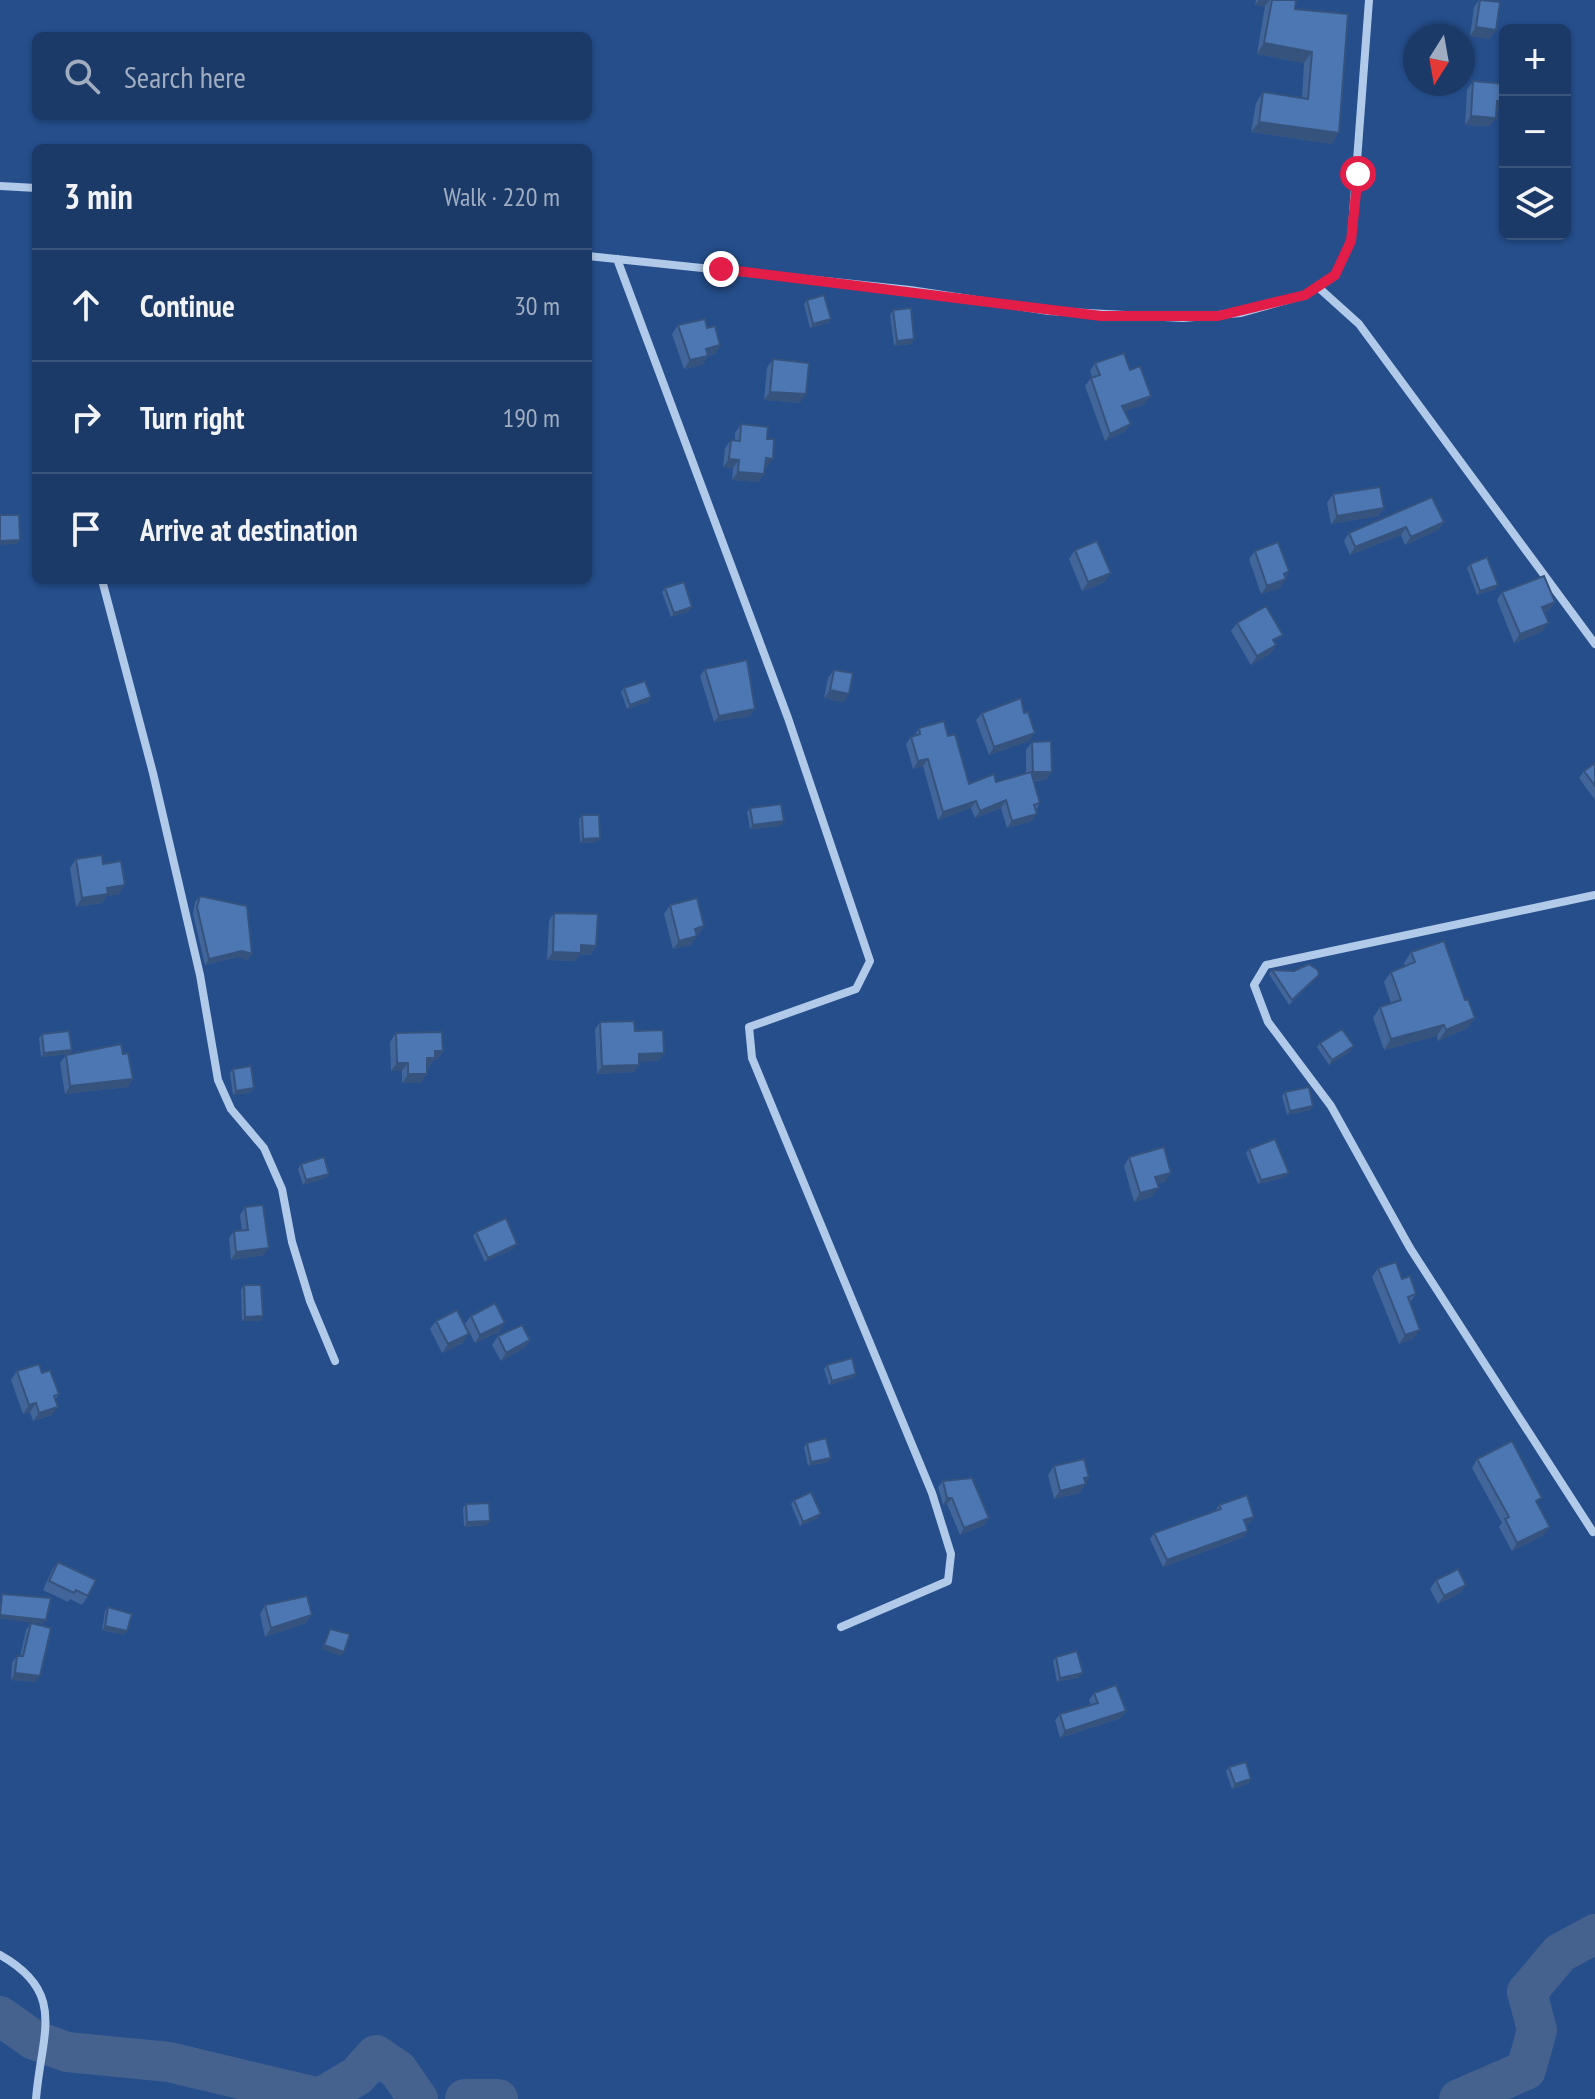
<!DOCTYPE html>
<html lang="en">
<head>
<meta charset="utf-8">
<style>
  body { margin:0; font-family:"PT Sans Narrow",sans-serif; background:#25416e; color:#f1f3f6 }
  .controls { position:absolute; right:24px; top:24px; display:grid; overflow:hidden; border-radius:12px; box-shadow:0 2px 6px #0004 }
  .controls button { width:72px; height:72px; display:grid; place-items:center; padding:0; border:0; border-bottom:2px solid #3a547c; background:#1c3a68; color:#f1f3f6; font:40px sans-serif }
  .compass { position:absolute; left:1403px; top:24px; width:72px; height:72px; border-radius:50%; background:#1c3a68; box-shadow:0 2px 6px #0004; rotate:191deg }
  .stop { position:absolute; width:24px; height:24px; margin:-18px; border:6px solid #e11d48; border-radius:50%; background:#fff }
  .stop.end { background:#e11d48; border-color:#fff; box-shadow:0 2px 8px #0008 }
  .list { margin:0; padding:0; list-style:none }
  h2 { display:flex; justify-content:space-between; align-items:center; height:104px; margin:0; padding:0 32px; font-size:34px }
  h2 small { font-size:26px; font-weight:400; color:#a0adc0 }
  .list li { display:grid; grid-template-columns:52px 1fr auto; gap:24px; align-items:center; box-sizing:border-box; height:112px; padding:0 32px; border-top:2px solid #3a547c }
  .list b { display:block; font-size:30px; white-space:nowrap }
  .list em { font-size:26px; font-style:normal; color:#a0adc0 }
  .icon { flex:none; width:44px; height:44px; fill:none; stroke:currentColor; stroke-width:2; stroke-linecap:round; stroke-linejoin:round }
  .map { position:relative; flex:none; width:1595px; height:2099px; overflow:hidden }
  .search { position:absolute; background:#1c3a68; box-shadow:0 2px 6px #0004; left:32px; top:32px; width:560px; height:88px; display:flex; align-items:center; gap:20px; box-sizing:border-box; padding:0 28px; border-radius:12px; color:#a0adc0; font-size:30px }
  .panel { position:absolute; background:#1c3a68; box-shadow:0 2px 6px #0004; left:32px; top:144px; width:560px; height:440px; border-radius:12px }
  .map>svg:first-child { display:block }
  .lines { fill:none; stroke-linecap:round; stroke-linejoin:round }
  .river { stroke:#45628e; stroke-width:40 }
  .minor { stroke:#b2caea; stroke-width:8 }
  .wall { fill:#426699 }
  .shaded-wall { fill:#36537d }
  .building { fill:#4d77b2; stroke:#36537d; stroke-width:2 }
  .route { stroke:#e11d48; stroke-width:10 }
</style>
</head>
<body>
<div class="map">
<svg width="1595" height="2099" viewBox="0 0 1595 2099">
  <rect width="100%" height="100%" fill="#254e8b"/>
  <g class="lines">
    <path class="river" d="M0,2016L34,2040L67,2052L169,2062L320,2098L357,2076L376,2055L398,2070L418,2099
      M465,2099H498
      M1459,2099L1526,2070L1537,2030L1527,1992L1560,1953L1595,1934"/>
    <path class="minor" d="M0,186L36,188
      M36,207V270
      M588,256L910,290L1049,311L1183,318L1241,313L1305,295L1335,275L1351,241L1369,0
      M617,259L788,718L870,961L856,989L749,1027L752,1058L932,1493L951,1554L948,1581L841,1627
      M1319,288L1359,324L1595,644
      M102,580L153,773L200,975L218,1080L231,1109L264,1148L282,1189L292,1242L310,1301L335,1361
      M1593,1532L1410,1248L1331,1106L1268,1022L1254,985L1266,965L1595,895
      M0,1955C68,1993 41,2034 36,2099"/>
  </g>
  <path class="wall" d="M1256,0H1296L1295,9L1348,14L1332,144L1251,132L1256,103L1263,92L1302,98L1304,63L1257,54L1265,6L1255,5Z
    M1479,0L1490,39L1470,36L1474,7Z
    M1473,81L1504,101L1499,110H1497L1490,126L1465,125L1467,90Z
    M807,300L831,319L828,323L810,328L804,304Z
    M893,310L914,339L911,344L894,346L890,315Z
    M678,325L707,328L720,345L715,354L708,356L702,365L684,369L672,334Z
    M773,359L800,403L764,400L767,368Z
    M1095,363L1130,370L1145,404L1125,411L1131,424L1125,431L1105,441L1085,386L1092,377L1090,371Z
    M741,424L767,439V467H765L764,474L758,482L732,480L733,468L723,467L725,448L731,440H735V433Z
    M1333,494L1384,508L1378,516L1331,524L1327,503Z
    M1444,522L1438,530L1405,545L1401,535L1350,555L1344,541L1349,533Z
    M1075,550L1105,582L1082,591L1069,559Z
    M1255,551L1289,571L1280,588L1261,594L1249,559Z
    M1470,564L1498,585L1495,589L1477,595L1467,568Z
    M665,588L692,607L689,611L671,617L662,592Z
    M1502,592L1555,602L1549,610L1544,612L1543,631L1514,643L1497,600Z
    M1237,623L1277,644L1270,654L1251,665L1231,631Z
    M705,669L750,716L714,722L700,676Z
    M834,670L843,702L824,698L828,678Z
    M624,688L648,702L627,709L621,692Z
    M982,713L1029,741L989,755L976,720Z
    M919,728L948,736L969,784L996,782L1026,773V750L1032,742L1052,772L1046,780L1034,781L1040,803L1036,810L1037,814L1032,821L1007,828L1001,808L975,818L971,808L938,820L923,766L913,769L906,744L911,737L914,736Z
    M1595,763V800L1579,778L1584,771Z
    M750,808L784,821L781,826L750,829L747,812Z
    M582,815L597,842L580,843L579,819Z
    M76,859L103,864L125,885L119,894L107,896L102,903L76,907L70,868Z
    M200,896L252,954L247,960L238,957L205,965L193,914L195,902Z
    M670,905L704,926L698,935H697L691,945L673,949L664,914Z
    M554,913L591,955L580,954L575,961L547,960L549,921Z
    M1411,952L1468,1028L1438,1041L1437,1036L1384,1050L1373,1018L1380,1007L1391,1003L1384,982L1391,972L1405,966L1404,963Z
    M1272,970L1319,975L1289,1005L1269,974Z
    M600,1022L635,1031L659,1061H639L634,1072L597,1074L595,1029Z
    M396,1033L443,1051L437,1060H434L429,1067H427L421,1083H402V1071H391L390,1042Z
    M42,1034L72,1050L69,1054L41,1057L39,1038Z
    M1320,1043L1351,1051L1329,1065L1317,1047Z
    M123,1054L133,1079L128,1087L65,1094L60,1063L66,1055Z
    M233,1069L254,1088L251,1092L233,1095L230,1073Z
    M1285,1092L1313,1106L1310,1110L1287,1115L1282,1096Z
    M1249,1149L1286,1177L1258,1184L1246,1153Z
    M1129,1157L1166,1181L1157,1184L1153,1196L1134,1202L1124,1166Z
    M301,1164L329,1174L326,1178L303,1185L298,1169Z
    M245,1207L264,1255L231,1260L229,1238L234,1231L242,1230L240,1215Z
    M476,1232L517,1244L514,1248L485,1262L473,1236Z
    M1378,1268L1402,1279L1416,1294L1410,1302L1414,1338L1399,1344L1372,1277Z
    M244,1285L263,1316L260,1321H242L241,1290Z
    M471,1316L505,1323L499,1332L475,1343L465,1324Z
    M436,1321L463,1343L442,1353L430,1329Z
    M498,1336L530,1340L524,1348L501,1361L492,1345Z
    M827,1365L856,1374L853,1378L829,1385L824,1369Z
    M17,1371L42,1373L59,1394L55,1400L52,1415L33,1421L30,1412L23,1414L11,1380Z
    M807,1443L828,1462L808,1466L804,1447Z
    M1477,1459L1538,1504L1544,1535L1512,1551L1499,1527L1502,1523L1472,1468Z
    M1054,1466L1089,1477L1080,1493L1054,1499L1048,1475Z
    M943,1481L985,1525L960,1535L947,1504L943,1505L938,1487Z
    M794,1500L818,1518L800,1526L791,1504Z
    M466,1504L487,1525L464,1527L463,1508Z
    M1219,1505L1254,1517L1250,1523L1246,1524L1244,1537L1163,1567L1150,1539L1154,1533L1215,1511Z
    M58,1562L88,1596L82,1605L70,1599L68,1602L43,1590L52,1570Z
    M1436,1580L1466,1585L1460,1593L1438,1604L1430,1589Z
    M265,1605L306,1623L265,1637L260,1614Z
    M108,1607L124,1635L102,1630L105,1611Z
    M31,1623L36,1682L11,1680L12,1662L17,1656H20L26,1630Z
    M1056,1657L1080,1677L1057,1682L1053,1661Z
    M1094,1693L1126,1711L1121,1718L1060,1738L1055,1720L1060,1714L1091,1705L1089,1700Z
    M1229,1767L1248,1784L1232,1789L1226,1771Z"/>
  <path class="shaded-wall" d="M1259,0H1270L1265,6L1255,5Z
    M1476,27L1496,30L1490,39L1470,36Z
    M1264,43L1312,52L1304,63L1257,54Z
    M1497,101H1504L1499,110L1491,109Z
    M1471,116L1496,118L1490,126L1465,125Z
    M1259,122L1339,133L1332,144L1251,132Z
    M831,319L828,323L810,328L813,324Z
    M914,339L911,344L894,346L897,341Z
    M720,345L715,354L700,357L706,349Z
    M708,356L702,365L684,369L690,360Z
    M770,392L806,394L800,403L764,400Z
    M1151,396L1145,404L1117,414L1122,406Z
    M1131,424L1125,431L1105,441L1110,434Z
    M766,458L773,459L767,467H760Z
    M729,459L739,460L733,468L723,467Z
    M738,472L764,474L758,482L732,480Z
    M1384,508L1378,516L1331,524L1337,516Z
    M1444,522L1438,530L1405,545L1411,537Z
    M1406,527L1401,535L1350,555L1355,547Z
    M20,540L17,544L0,545V541Z
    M1289,571L1283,580L1286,579L1280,588L1261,594L1267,586L1284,574Z
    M1111,573L1105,582L1082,591L1088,582Z
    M1498,585L1495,589L1477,595L1480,591Z
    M1555,602L1549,610L1536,616L1542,607Z
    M692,607L689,611L671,617L674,613Z
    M1549,623L1543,631L1514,643L1520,634Z
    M1276,645L1270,654L1251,665L1257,656Z
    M830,690L849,694L843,702L824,698Z
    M651,697L648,702L627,709L630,705Z
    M755,709L750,716L714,722L719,716Z
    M1035,733L1029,741L989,755L994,747Z
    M928,759L923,766L913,769L918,761Z
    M1033,772H1052L1046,780L1027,781Z
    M1006,800L1001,808L975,818L980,811Z
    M976,801L971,808L938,820L943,812Z
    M1037,814L1032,821L1007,828L1012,821Z
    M784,821L781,826L750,829L753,825Z
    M600,838L597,842L580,843L583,839Z
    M125,885L119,894L107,896L102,903L76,907L82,898L107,888Z
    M704,926L698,935L689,937L695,929Z
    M697,936L691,945L673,949L679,941Z
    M581,945L596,946L591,955L580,954L575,961L547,960L553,952Z
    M242,951L252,954L247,960L238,957L205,965L209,959Z
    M1475,1018L1468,1028L1438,1041L1446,1030Z
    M1444,1025L1437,1036L1384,1050L1391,1039Z
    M1354,1046L1351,1051L1329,1065L1332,1060Z
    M72,1050L69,1054L41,1057L44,1053Z
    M435,1051H443L437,1060H434L429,1067H421L427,1058Z
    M664,1053L659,1061L633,1062L639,1054Z
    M397,1063H408L402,1071H391Z
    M639,1065L634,1072L597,1074L602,1066Z
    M408,1074H427L421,1083H402Z
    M133,1079L128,1087L65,1094L70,1086Z
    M254,1088L251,1092L233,1095L236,1091Z
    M1313,1106L1310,1110L1287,1115L1290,1111Z
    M1171,1173L1166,1181L1149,1186L1155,1177Z
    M1289,1173L1286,1177L1258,1184L1261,1180Z
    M329,1174L326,1178L303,1185L306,1180Z
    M1159,1188L1153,1196L1134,1202L1140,1193Z
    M517,1244L514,1248L485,1262L488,1258Z
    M269,1248L264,1255L231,1260L236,1252Z
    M263,1316L260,1321H242L245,1317Z
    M505,1323L499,1332L475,1343L480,1335Z
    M1420,1330L1414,1338L1399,1344L1405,1335Z
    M469,1334L463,1343L442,1353L448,1344Z
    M530,1340L524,1348L501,1361L506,1353Z
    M856,1374L853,1378L829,1385L832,1381Z
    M36,1403L30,1412L23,1414L29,1405Z
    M58,1407L52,1415L33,1421L39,1413Z
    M831,1458L828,1462L808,1466L811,1462Z
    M1089,1477L1080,1493L1054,1499L1060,1491L1084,1478Z
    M947,1498H952L947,1504L943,1505Z
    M821,1514L818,1518L800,1526L803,1522Z
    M1254,1517L1250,1523L1240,1526L1244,1520Z
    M989,1518L985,1525L960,1535L964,1528Z
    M490,1521L487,1525L464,1527L467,1522Z
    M1550,1527L1544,1535L1512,1551L1517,1543Z
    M1248,1531L1244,1537L1163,1567L1167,1560Z
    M1466,1585L1460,1593L1438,1604L1444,1596Z
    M0,1615L46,1620L43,1624L0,1619Z
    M312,1615L306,1623L265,1637L271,1628Z
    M105,1626L127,1631L124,1635L102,1630Z
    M324,1645L344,1652L341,1656L321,1649Z
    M15,1673L40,1676L36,1682L11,1680Z
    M1083,1673L1080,1677L1057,1682L1060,1678Z
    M1126,1711L1121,1718L1060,1738L1065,1731Z
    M1251,1779L1248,1784L1232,1789L1235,1784Z"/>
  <path class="building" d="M1272,0H1296L1295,9L1348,14L1339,133L1259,122L1263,92L1308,99L1312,52L1264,43Z
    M1480,0L1500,2L1496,30L1476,27Z
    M1473,81L1505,84L1504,101H1497L1496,118L1471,116Z
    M824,295L831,319L813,324L807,300Z
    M911,308L914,339L897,341L893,310Z
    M705,319L707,328L715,326L720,345L706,349L708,356L690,360L678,325Z
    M1124,353L1130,370L1140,366L1151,396L1122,406L1131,424L1110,434L1091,378L1100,375L1095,363Z
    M773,359L809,363L806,394L770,392Z
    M741,424L768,427L767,439H774L773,459L766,458L764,474L738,472L739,460L729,459L731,440L740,441Z
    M1380,487L1384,508L1337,516L1333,494Z
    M1432,497L1444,522L1411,537L1406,527L1355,547L1349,533Z
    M0,515H19L20,540L0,541Z
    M1097,541L1111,573L1088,582L1075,550Z
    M1278,542L1289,571L1284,574L1286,579L1267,586L1255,551Z
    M1487,557L1498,585L1480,591L1470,564Z
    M1544,576L1555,602L1542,607L1549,623L1520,634L1502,592Z
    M684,582L692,607L674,613L665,588Z
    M1266,606L1283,635L1273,640L1276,645L1257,656L1237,623Z
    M747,660L755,709L719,716L705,669Z
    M834,670L853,673L849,694L830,690Z
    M645,681L651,697L630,705L624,688Z
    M1021,698L1024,713L1028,712L1035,733L994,747L982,713Z
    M944,721L948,736L955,734L969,784L994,774L996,782L1031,772L1040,803L1034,805L1037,814L1012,821L1006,800L980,811L976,801L943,812L928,759L918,761L911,737L920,734L919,728Z
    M1051,741L1052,772H1033L1032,742Z
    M1595,763V786L1584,771Z
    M781,804L784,821L753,825L750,808Z
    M582,815H599L600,838L583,839Z
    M102,855L103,864L121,861L125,885L107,888L108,894L82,898L76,859Z
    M200,896L247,906L252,954L242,951L209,959L197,907Z
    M697,898L704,926L695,929L697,936L679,941L670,905Z
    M554,913L598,914L596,946L581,945V953L553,952Z
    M1444,941L1465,1000L1468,999L1475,1018L1446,1030L1444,1025L1391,1039L1380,1007L1401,1000L1391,972L1415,962L1411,952Z
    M1309,964L1318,970L1319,975L1292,1000L1272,970L1294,971Z
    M634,1021L635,1031L663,1030L664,1053L639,1054V1065L602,1066L600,1022Z
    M1342,1029L1354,1046L1332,1060L1320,1043Z
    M69,1031L72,1050L44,1053L42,1034Z
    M442,1032L443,1051H435V1058H427V1074H408V1063H397L396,1033Z
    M121,1044L123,1054L128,1053L133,1079L70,1086L66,1055Z
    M251,1066L254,1088L236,1091L233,1069Z
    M1309,1087L1313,1106L1290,1111L1285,1092Z
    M1275,1139L1289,1173L1261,1180L1249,1149Z
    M1164,1147L1171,1173L1155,1177L1159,1188L1140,1193L1129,1157Z
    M324,1157L329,1174L306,1180L301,1164Z
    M263,1205L269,1248L236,1252L234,1231L248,1230L245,1207Z
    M506,1218L517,1244L488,1258L476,1232Z
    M1396,1262L1402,1279L1410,1276L1416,1294L1408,1297L1420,1330L1405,1335L1378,1268Z
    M244,1285H261L263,1316L245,1317Z
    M495,1303L505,1323L480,1335L471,1316Z
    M457,1310L469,1334L448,1344L436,1321Z
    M522,1325L530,1340L506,1353L498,1336Z
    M852,1358L856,1374L832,1381L827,1365Z
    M39,1364L42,1373L50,1370L59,1394L54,1396L58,1407L39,1413L36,1403L29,1405L17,1371Z
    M826,1438L831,1458L811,1462L807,1443Z
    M1512,1441L1542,1498L1536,1501L1550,1527L1517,1543L1505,1519L1509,1517L1477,1459Z
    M1084,1459L1089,1477L1084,1478L1086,1484L1060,1491L1054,1466Z
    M972,1478L989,1518L964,1528L952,1498H947L943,1481Z
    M811,1492L821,1514L803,1522L794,1500Z
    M1247,1495L1254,1517L1244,1520L1248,1531L1167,1560L1154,1533L1221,1509L1219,1505Z
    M489,1503L490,1521L467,1522L466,1504Z
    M58,1562L96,1580L88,1596L76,1590L74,1593L49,1581Z
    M1458,1569L1466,1585L1444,1596L1436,1580Z
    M2,1594L51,1598L46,1620L0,1615Z
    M307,1596L312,1615L271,1628L265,1605Z
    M108,1607L132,1614L127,1631L105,1626Z
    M31,1623L51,1628L40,1676L15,1673L17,1656H23Z
    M330,1629L350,1634L344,1652L324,1645Z
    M1077,1651L1083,1673L1060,1678L1056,1657Z
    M1116,1685L1126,1711L1065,1731L1060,1714L1098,1703L1094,1693Z
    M1246,1762L1251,1779L1235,1784L1229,1767Z"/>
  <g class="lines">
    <path class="route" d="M721,269L1101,316H1218L1305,295L1335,275L1351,241L1358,174"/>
  </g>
</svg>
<div class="controls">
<button>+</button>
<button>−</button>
<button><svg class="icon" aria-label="layers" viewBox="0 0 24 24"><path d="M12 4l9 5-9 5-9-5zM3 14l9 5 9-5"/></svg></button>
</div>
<svg class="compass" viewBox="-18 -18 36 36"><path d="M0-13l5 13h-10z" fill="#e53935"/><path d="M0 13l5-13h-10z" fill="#a0adc0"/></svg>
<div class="stop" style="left:1358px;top:174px"></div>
<div class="stop end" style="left:721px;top:269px"></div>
<div class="search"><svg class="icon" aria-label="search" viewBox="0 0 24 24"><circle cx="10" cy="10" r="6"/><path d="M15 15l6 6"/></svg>Search here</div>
<section class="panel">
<h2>3 min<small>Walk · 220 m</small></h2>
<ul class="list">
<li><svg class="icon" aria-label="ahead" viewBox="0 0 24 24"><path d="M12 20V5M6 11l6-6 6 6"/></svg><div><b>Continue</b></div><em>30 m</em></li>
<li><svg class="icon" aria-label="right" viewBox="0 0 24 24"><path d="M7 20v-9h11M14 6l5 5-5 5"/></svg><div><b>Turn right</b></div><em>190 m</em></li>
<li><svg class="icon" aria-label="arrive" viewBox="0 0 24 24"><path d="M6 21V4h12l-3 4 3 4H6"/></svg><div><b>Arrive at destination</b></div></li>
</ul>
</section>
</div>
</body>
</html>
